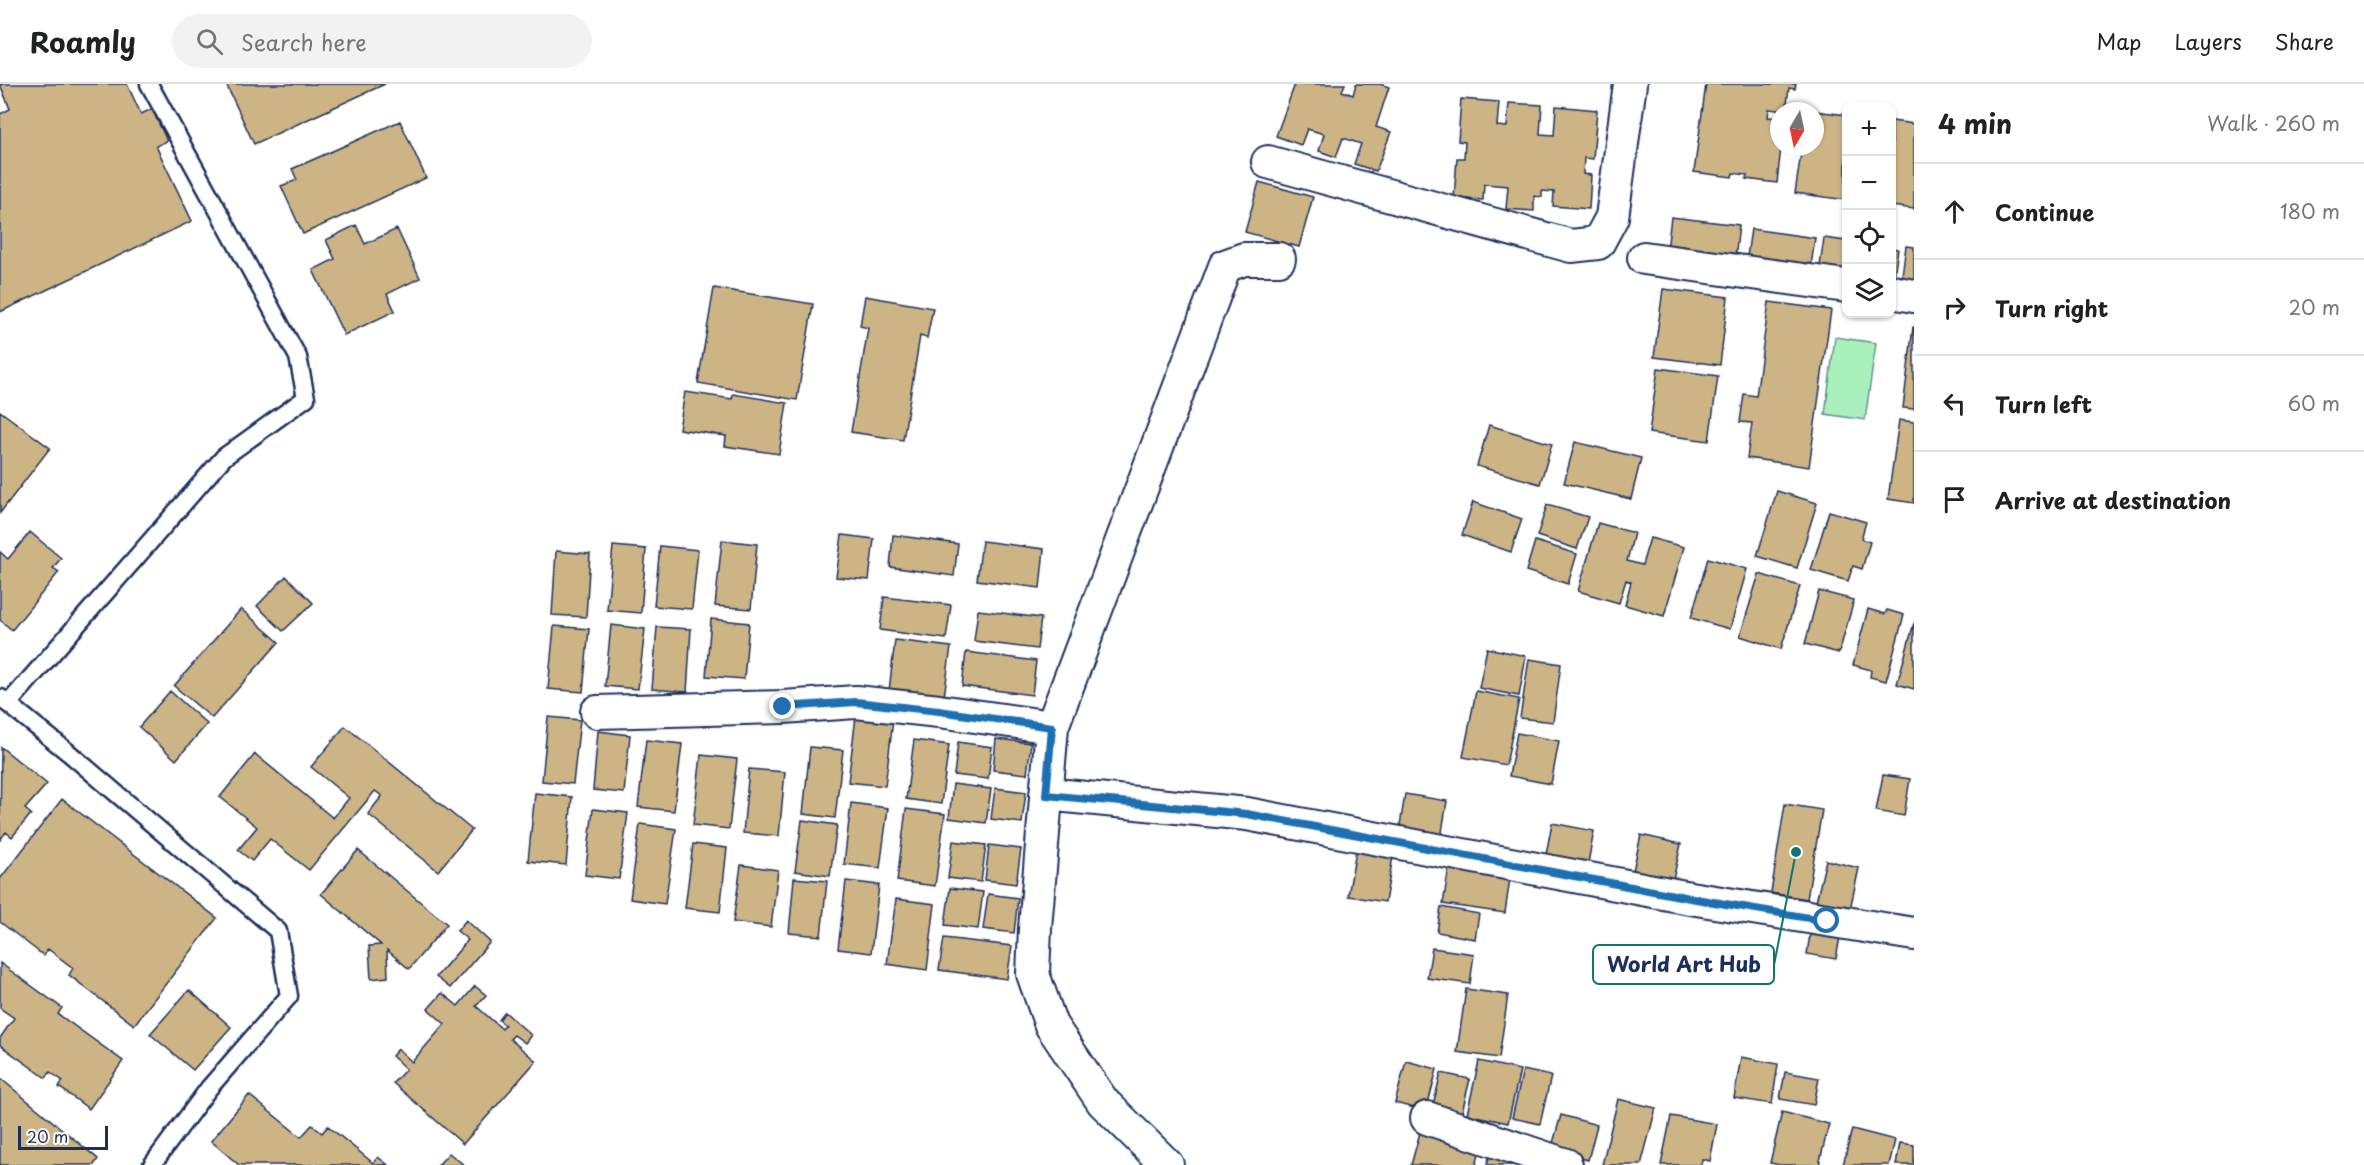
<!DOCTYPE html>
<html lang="en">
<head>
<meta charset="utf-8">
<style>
  body { margin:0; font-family:"Playpen Sans",sans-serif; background:#f2f2f2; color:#202124 }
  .controls { position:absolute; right:18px; top:18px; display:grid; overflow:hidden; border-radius:12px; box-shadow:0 2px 4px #0004 }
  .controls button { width:54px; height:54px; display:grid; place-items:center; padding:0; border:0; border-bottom:2px solid #e0e0e0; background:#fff; color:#202124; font:30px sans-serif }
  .compass { position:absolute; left:1770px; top:18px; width:54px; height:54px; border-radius:50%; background:#fff; box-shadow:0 2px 4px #0004; rotate:189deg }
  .scale { position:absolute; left:18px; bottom:15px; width:90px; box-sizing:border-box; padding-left:6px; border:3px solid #1b2f5e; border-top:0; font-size:16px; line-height:21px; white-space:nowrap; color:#1b2f5e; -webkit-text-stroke:4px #fff; paint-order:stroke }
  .stop { position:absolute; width:18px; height:18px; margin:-14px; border:4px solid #1f6fb2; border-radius:50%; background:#fff }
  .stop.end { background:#1f6fb2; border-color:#fff; box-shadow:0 2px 6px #0008 }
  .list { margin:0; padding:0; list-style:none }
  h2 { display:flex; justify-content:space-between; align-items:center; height:78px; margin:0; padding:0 24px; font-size:26px }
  h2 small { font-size:20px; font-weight:400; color:#757577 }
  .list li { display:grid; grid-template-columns:39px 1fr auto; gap:18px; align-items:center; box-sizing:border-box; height:96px; padding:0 24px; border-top:2px solid #e0e0e0 }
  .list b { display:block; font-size:22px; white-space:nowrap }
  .list em { font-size:20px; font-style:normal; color:#757577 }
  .icon { flex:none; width:33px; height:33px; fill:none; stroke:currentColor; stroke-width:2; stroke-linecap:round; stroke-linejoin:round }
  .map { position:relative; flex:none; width:1914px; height:1081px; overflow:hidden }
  header { display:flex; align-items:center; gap:36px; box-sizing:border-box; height:84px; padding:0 30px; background:#fff; border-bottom:2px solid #e0e0e0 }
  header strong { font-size:28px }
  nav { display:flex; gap:33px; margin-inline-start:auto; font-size:21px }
  .search { width:420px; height:54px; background:#f2f2f2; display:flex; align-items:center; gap:15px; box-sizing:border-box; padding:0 21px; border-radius:33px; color:#757577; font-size:22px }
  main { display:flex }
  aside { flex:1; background:#fff }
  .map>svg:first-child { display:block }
  .green { fill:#a9f0bd; stroke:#62908e; stroke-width:1.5 }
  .building { fill:#cdb484; stroke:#1b2f5e; stroke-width:1.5 }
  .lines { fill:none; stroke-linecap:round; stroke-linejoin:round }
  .service-casing { stroke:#1b2f5e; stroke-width:21 }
  .minor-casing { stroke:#1b2f5e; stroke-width:36 }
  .service { stroke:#fff; stroke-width:16 }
  .minor { stroke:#fff; stroke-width:32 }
  .route { stroke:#1f6fb2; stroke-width:8 }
  .leader { fill:none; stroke:#0f766e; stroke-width:2 }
  .callout-dot { fill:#0f766e; stroke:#fff; stroke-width:2 }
  .callout { fill:#fff; stroke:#0f766e; stroke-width:2 }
  .callout-label { font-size:21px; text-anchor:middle; font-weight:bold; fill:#1b2f5e }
</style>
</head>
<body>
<header>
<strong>Roamly</strong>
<div class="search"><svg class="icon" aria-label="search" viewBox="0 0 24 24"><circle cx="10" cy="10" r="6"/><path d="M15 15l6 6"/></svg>Search here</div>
<nav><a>Map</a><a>Layers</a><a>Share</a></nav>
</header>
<main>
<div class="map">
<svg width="1914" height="1081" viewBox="0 0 1914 1081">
  <rect width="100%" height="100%" fill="#fff"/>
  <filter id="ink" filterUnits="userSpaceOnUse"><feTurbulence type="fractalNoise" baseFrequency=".0167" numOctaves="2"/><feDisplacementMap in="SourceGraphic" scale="12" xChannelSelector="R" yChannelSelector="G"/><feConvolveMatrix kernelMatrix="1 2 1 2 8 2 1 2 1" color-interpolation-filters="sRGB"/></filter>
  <g filter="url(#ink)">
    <path class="green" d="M1835,253L1876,259L1865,336L1825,330Z"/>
    <path class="building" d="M0,0H127L141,30L152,25L167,57L156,62L192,137L0,228V30L10,25Z
      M226,0H385L254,60Z
      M1295,0H1345L1342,7L1353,11L1356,0H1380L1389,3L1376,43L1391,48L1376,87L1354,80L1361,60L1343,54L1336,73L1319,67L1324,50L1307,45L1301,61L1276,52Z
      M1706,0H1796L1795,5L1789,4L1786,27L1769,25L1768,33L1779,34V63H1781L1777,99L1746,95L1747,91L1733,89L1732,93L1694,88Z
      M1461,15L1499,18L1497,42L1507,43L1509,19L1542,21L1540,50L1554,51L1556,22L1597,26L1593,75L1584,74L1583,90L1591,91L1589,125L1553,122L1554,108L1542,107V113L1534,112V127L1506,125L1508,102L1484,100L1483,116L1454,114L1457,74H1464L1465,58L1458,57Z
      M1815,27L1846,31V116L1795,109L1802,63H1815Z
      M400,37L426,94L303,150L281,102L297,96L292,85Z
      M1892,37L1914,40V125L1892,122Z
      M1259,98L1313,113L1299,163L1245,148Z
      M1671,133L1739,141L1734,184L1666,175Z
      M356,141L365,160L397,145L420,194L387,210L395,227L344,251L313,186L335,175L326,156Z
      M1751,145L1815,154L1810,189L1746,179Z
      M1824,154L1846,157V194L1819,189Z
      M1906,162L1914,163V201L1901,199Z
      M1892,164L1898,165L1893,200H1892Z
      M714,204L813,220L797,316L698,299Z
      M1663,205L1728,213L1720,281L1654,273Z
      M865,212L933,224L927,254L920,252L903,356L851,348L868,244L860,242Z
      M1769,218L1831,226L1809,383L1747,374L1752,339L1740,338L1744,310L1756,312Z
      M1913,243H1914V325L1903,324Z
      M1658,284L1718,292L1709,357L1649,349Z
      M685,308L732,315L733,310L787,319L779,370L725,362L726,352L679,345Z
      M0,327L50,364L0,429Z
      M1899,336L1914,338V419L1888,415Z
      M1489,341L1552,360L1540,400L1477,382Z
      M1575,358L1641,374L1631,415L1564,399Z
      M1777,407L1817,419L1797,484L1757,472Z
      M1473,418L1522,435L1511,468L1462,451Z
      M1547,421L1588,433L1577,465L1537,452Z
      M1829,427L1866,438L1861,455L1870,458L1862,485L1853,482L1848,497L1811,486Z
      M1598,439L1634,449L1627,477L1642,481L1650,454L1684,463L1664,532L1625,521L1631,498L1626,496L1619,519L1578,507Z
      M30,448L61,474L53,484L59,488L12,546L0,536V468L8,475Z
      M842,451L874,455L869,496L836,493Z
      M893,451L958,460L954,492L890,483Z
      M722,456L757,460L751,525L715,522Z
      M982,457L1044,465L1040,504L977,496Z
      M1535,457L1577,470L1568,500L1526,487Z
      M613,462L646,465L641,529L607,526Z
      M660,462L698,466L692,525L654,522Z
      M556,467L590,470L586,533L552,531Z
      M1708,474L1747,485L1730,545L1691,534Z
      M1759,490L1800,502L1781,565L1740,552Z
      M286,492L313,519L283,547L257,522Z
      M1819,507L1854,516L1839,569L1805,560Z
      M884,513L951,521L946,555L880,546Z
      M241,525L279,558L212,634L174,602Z
      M1868,525L1885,530L1887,526L1904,531L1886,597L1870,593L1871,586L1853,581Z
      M978,526L1041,534L1037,565L974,557Z
      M711,535L749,539L744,595L706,592Z
      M1914,539V605L1897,600Z
      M611,541L645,545L638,605L605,602Z
      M554,542L589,545L583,608L548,605Z
      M657,543L691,545L687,608L652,605Z
      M895,556L951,563L944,613L889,607Z
      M1487,564L1526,572L1519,612L1479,604Z
      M966,568L1036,577L1032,611L962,602Z
      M1529,575L1561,580L1553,638L1520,634Z
      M170,607L207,640L176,676L139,643Z
      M1476,607L1519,615L1506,681L1463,673Z
      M856,632L893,636L885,702L848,698Z
      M548,633L580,636L573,700L542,697Z
      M345,642L472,746L438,787L368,730L382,712L375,707L309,786L270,755L252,777L238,766L257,743L220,713L255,670L333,734L349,714L311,683Z
      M598,647L630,651L624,709L593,706Z
      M1517,649L1559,657L1551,700L1509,692Z
      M996,655L1031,659L1027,690L993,686Z
      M646,656L682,660L674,727L638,723Z
      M914,656L949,661L941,720L906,715Z
      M958,658L992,663L988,695L954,691Z
      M1,663L47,700L25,725L31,730L12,753L6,748L0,756Z
      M810,663L843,666L835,734L803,730Z
      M701,671L737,675L729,745L693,741Z
      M749,685L785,688L779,752L743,749Z
      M1883,691L1910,695L1904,732L1876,727Z
      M953,700L991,705L986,739L949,734Z
      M995,704L1026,708L1022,739L991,735Z
      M535,709L572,713L566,781L528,777Z
      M1405,710L1447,717L1441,754L1399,748Z
      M62,715L217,834L134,941L69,891L73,884L48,865L44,872L0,838V795Z
      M851,719L888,724L880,784L844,780Z
      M1785,720L1822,726L1807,815L1771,809Z
      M593,725L628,729L619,795L585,791Z
      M906,725L945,730L935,802L897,797Z
      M802,736L837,741L830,792L795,787Z
      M1552,739L1594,747L1587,784L1545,776Z
      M640,740L676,745L665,820L630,815Z
      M1641,751L1681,760L1672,800L1632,791Z
      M953,757L986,761L981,798L948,794Z
      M693,760L727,764L720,828L685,824Z
      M989,761L1021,765L1016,800L985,796Z
      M1357,761L1394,767L1385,818L1348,812Z
      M358,766L447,840L409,885L387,866L388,893L371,895L369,862L381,861L321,810Z
      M1826,776L1859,784L1849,830L1815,822Z
      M1450,777L1511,787L1505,829L1443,820Z
      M741,781L778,786L771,843L733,838Z
      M794,794L827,797L821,852L789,849Z
      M846,797L879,801L871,869L838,865Z
      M950,804L983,808L978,845L945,841Z
      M988,810L1018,814L1014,849L983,845Z
      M896,815L935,820L927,886L887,880Z
      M1441,823L1479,830L1475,855L1437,848Z
      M466,836L490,858L450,904L436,893L468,856L457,847Z
      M1812,837L1842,842L1836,875L1807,870Z
      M944,854L1012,862L1007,895L939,886Z
      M1432,864L1474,870L1470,900L1427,894Z
      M0,879L62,924L58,930L123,977L89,1025L59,1003L63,997L50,988L46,994L0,961V954L14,934L0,924Z
      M475,902L486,911L476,922L502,945L505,941L499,936L505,928L531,951L525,959L514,951L510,955L536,977L463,1060L393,999L406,985L392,972L398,965L412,978L445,940L428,925L442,909L458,922Z
      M1466,905L1508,911L1499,974L1457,968Z
      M189,906L231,943L193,986L150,950Z
      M1741,973L1778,980L1772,1020L1734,1014Z
      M1406,977L1437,985L1426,1027L1395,1019Z
      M1479,977L1520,986L1508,1039L1467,1030Z
      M1523,986L1551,992L1540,1040L1512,1034Z
      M1785,988L1819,994L1814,1021L1780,1015Z
      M1441,989L1470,995L1461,1032L1432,1025Z
      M0,994L98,1075L94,1081H0Z
      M249,1011L301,1053L312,1041L322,1049L328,1042L373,1079L378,1073L388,1081H239L211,1057Z
      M1618,1015L1656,1024L1641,1081H1602Z
      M1782,1028L1829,1040L1819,1081H1780L1770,1079Z
      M1561,1031L1597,1041L1588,1076L1551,1066Z
      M1671,1032L1717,1040L1710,1077L1702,1075L1701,1081H1661Z
      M1421,1045L1481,1062L1476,1081H1411Z
      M1852,1045L1895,1056L1889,1081H1843Z
      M1900,1059L1914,1061V1081H1896Z
      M1491,1067L1523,1081H1487Z
      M449,1069L464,1081H438Z"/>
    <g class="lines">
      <g class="service-casing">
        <path id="service" d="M1,614L69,669L278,847L289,912L209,1004L152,1081
          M8,620L224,373L306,314L298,273L149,0"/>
      </g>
      <g class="minor-casing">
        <path id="minor" d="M1268,78L1571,162L1598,159L1612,133L1630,0
          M1644,174L1846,202
          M1892,208L1914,212
          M597,628L783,623L856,618L939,627L1052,643L1035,844L1033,890L1051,941L1103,1018L1167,1081
          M1052,643L1225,182L1244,175H1279
          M1046,710L1247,730L1690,814L1914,850
          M1427,1034L1566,1081"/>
      </g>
      <use href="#service" class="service"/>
      <use href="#minor" class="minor"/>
    </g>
  </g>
  <g class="lines" filter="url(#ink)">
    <path class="route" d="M783,623L856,618L939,627L1052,643L1046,711L1247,730L1690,814L1827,837"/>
  </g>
  <path class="leader" d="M1796 768L1774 881"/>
  <circle class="callout-dot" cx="1796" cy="768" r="6"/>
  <rect class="callout" x="1593" y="861" width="181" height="39" rx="6"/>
  <g class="callout-label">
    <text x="1684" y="888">World Art Hub</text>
  </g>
</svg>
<div class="controls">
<button>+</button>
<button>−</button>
<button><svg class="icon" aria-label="locate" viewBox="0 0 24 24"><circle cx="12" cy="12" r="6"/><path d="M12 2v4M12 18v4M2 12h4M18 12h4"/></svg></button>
<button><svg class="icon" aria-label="layers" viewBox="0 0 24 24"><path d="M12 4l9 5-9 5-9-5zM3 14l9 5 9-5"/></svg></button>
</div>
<svg class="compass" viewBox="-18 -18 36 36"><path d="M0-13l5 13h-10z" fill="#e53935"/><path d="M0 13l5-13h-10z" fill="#757577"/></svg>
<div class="scale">20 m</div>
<div class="stop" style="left:1827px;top:837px"></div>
<div class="stop end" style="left:783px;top:623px"></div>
</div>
<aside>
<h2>4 min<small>Walk · 260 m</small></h2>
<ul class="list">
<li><svg class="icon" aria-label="ahead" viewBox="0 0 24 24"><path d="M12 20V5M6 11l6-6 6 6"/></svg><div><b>Continue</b></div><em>180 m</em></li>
<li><svg class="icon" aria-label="right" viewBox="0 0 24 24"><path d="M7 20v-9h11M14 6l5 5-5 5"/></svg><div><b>Turn right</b></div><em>20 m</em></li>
<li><svg class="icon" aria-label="left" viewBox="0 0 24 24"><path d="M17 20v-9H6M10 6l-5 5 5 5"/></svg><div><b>Turn left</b></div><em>60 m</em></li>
<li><svg class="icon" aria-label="arrive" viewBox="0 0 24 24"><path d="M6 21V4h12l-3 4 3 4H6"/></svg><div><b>Arrive at destination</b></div></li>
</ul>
</aside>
</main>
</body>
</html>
